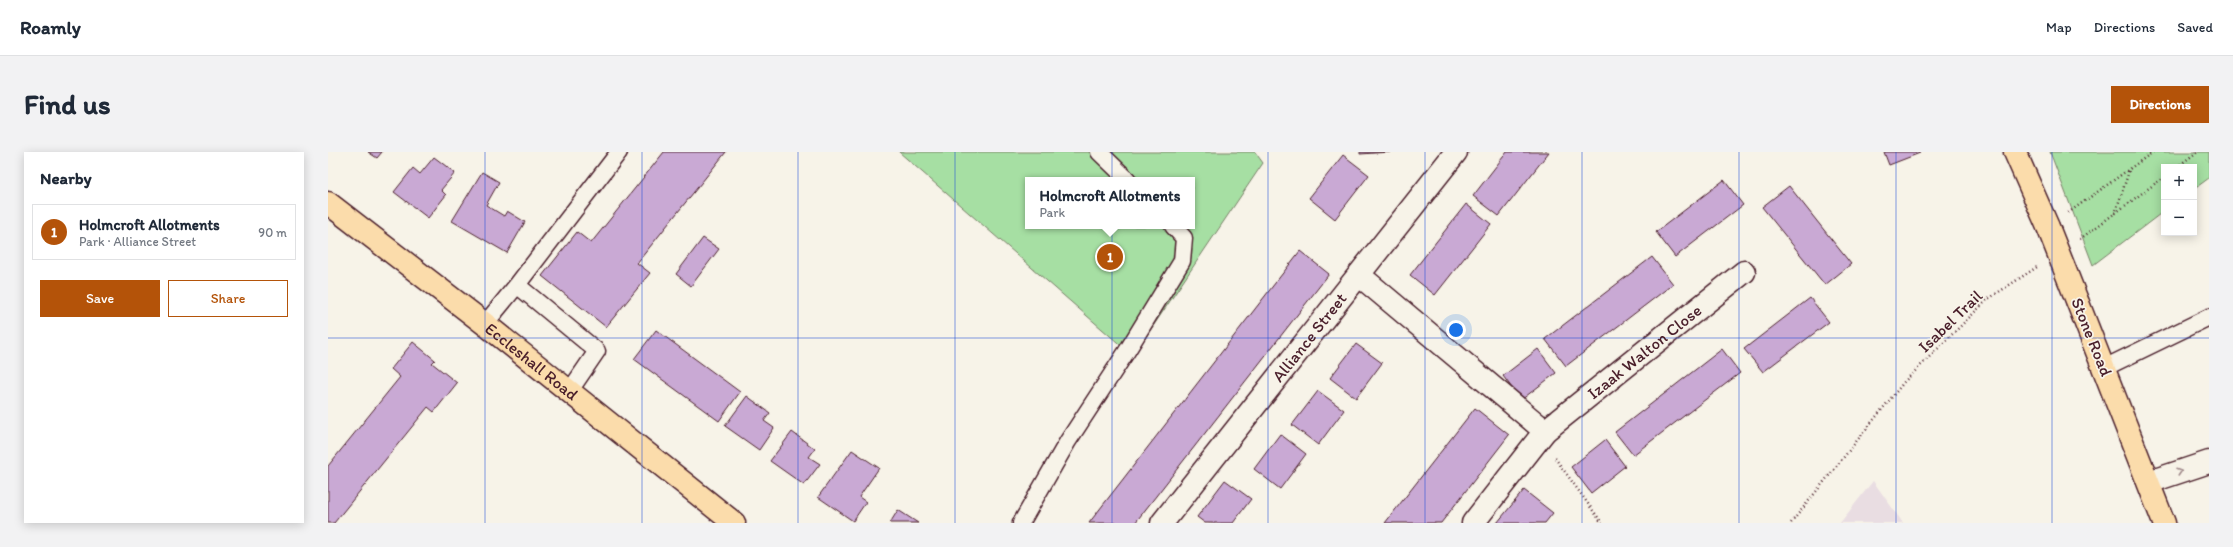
<!DOCTYPE html>
<html lang="en">
<head>
<meta charset="utf-8">
<style>
  body { margin:0; font-family:Itim,sans-serif; background:#f2f2f3; color:#1f2937 }
  .controls { position:absolute; right:12px; top:12px; display:grid; overflow:hidden; border-radius:0px; box-shadow:0 2px 10px #0003 }
  .controls button { width:36px; height:36px; display:grid; place-items:center; padding:0; border:0; border-bottom:1px solid #e0e1e3; background:#fff; color:#1f2937; font:20px sans-serif }
  .you { position:absolute; left:1128px; top:178px; width:14px; height:14px; margin:-10px; border:3px solid #fff; border-radius:50%; background:#1a73e8; box-shadow:0 0 0 6px #1a73e833 }
  .badge { display:grid; place-items:center; width:26px; height:26px; border-radius:50%; background:#b45309; color:#fff; font-size:13px; font-weight:700 }
  .pin { position:absolute; translate:-50% -50%; border:2px solid #fff; box-shadow:0 1px 4px #0006 }
  .popup { position:absolute; left:697px; top:25px; width:170px; height:52px; box-sizing:border-box; display:grid; place-content:center; border-radius:0px; background:#fff; filter:drop-shadow(0 1px 3px #0005); font-size:13px; white-space:nowrap; color:#747a83 }
  .popup b { font-size:15px; color:#1f2937 }
  .popup::after { content:''; position:absolute; left:50%; top:100%; margin-left:-8px; border:8px solid transparent; border-top-color:#fff }
  .list { margin:0; padding:0; list-style:none }
  h2 { display:flex; justify-content:space-between; align-items:center; height:52px; margin:0; padding:0 16px; font-size:17px }
  h2 small { font-size:13px; font-weight:400; color:#747a83 }
  .list li { display:grid; grid-template-columns:26px 1fr auto; gap:12px; align-items:center; box-sizing:border-box; height:56px; margin:0 8px 8px; padding:0 8px; border:1px solid #e0e1e3; border-radius:0px }
  .list b { display:block; font-size:15px; white-space:nowrap }
  .list p { margin:0; font-size:13px; white-space:nowrap; color:#747a83 }
  .list em { font-size:13px; font-style:normal; color:#747a83 }
  .actions { display:flex; gap:8px; padding:12px 16px }
  .actions a { flex:1; padding:9px 0; border:1px solid #b45309; border-radius:0px; text-align:center; font-size:14px; color:#b45309 }
  .actions .main { background:#b45309; color:#fff }
  .map { position:relative; flex:none; width:1881px; height:371px; overflow:hidden; border-radius:0px }
  header { display:flex; align-items:center; gap:24px; box-sizing:border-box; height:56px; padding:0 20px; background:#fff; border-bottom:1px solid #e0e1e3 }
  header strong { font-size:19px }
  nav { display:flex; gap:22px; margin-inline-start:auto; font-size:14px }
  .intro { display:flex; align-items:center; justify-content:space-between; box-sizing:border-box; height:96px; padding:0 24px }
  h1 { margin:0; font-size:28px }
  .button { padding:10px 18px; border-radius:0px; background:#b45309; color:#fff; font-size:14px; font-weight:700 }
  main { display:flex; gap:24px; padding:0 24px }
  aside { flex:1; background:#fff; border-radius:0px; box-shadow:0 2px 10px #0003 }
  .map>svg:first-child { display:block }
  .built { fill:#e9dde2 }
  .green { fill:#a6dfa3; stroke:#787f67; fill-rule:evenodd }
  .building { fill:#c9a9d4; stroke:#4a1f2b }
  .lines { fill:none; stroke-linecap:round; stroke-linejoin:round }
  .service-casing { stroke:#4a1f2b; stroke-width:19 }
  .minor-casing { stroke:#4a1f2b; stroke-width:25 }
  .primary-casing { stroke:#4a1f2b; stroke-width:25 }
  .trunk-casing { stroke:#4a1f2b; stroke-width:25 }
  .path { stroke:#4a1f2b; stroke-width:2.5; stroke-dasharray:1 3; stroke-linecap:butt }
  .service { stroke:#f7f3e8; stroke-width:16 }
  .minor { stroke:#f7f3e8; stroke-width:22 }
  .primary { stroke:#fbdcab; stroke-width:22 }
  .trunk { stroke:#fbdcab; stroke-width:22 }
  .trunk-bridge-casing { stroke:#4a1f2b; stroke-width:25; stroke-linecap:butt }
  .trunk-bridge { stroke:#fbdcab; stroke-width:22 }
  .oneway { stroke:#a0898a }
  .grid { fill:none; stroke:#1d4ed8; stroke-width:1; stroke-opacity:0.55 }
  .labels { text-anchor:middle; stroke-width:3.5; stroke-linejoin:round; paint-order:stroke }
  .street-label { font-size:17px; fill:#4a1f2b; stroke:#f7f3e8 }
</style>
</head>
<body>
<header>
<strong>Roamly</strong>
<nav><a>Map</a><a>Directions</a><a>Saved</a></nav>
</header>
<div class="intro"><h1>Find us</h1><a class="button">Directions</a></div>
<main>
<aside>
<h2>Nearby<small></small></h2>
<ul class="list">
<li><span class="badge">1</span><div><b>Holmcroft Allotments</b><p>Park · Alliance Street</p></div><em>90 m</em></li>
</ul>
<div class="actions"><a class="main">Save</a><a>Share</a></div>
</aside>
<div class="map">
<svg width="1881" height="371" viewBox="0 0 1881 371">
  <rect width="100%" height="100%" fill="#f7f3e8"/>
  <filter id="ink" filterUnits="userSpaceOnUse"><feTurbulence type="fractalNoise" baseFrequency=".025" numOctaves="2"/><feDisplacementMap in="SourceGraphic" scale="8" xChannelSelector="R" yChannelSelector="G"/><feConvolveMatrix kernelMatrix="1 2 1 2 8 2 1 2 1" color-interpolation-filters="sRGB"/></filter>
  <g filter="url(#ink)">
    <path class="built" d="M1545,329L1575,371H1512Z"/>
    <path class="green" d="M571,0H927L935,11L805,204ZM700,28H864V74H700Z
      M1722,0H1881V26L1866,37V15H1836V59L1765,113Z"/>
    <path class="building" d="M40,0H54L49,6Z
      M336,0H398L309,111L322,121L278,175L214,124L249,80L263,91Z
      M1032,0H1062L1032,2Z
      M1179,0H1221L1171,64L1145,44Z
      M1556,0H1592V1L1561,13Z
      M1015,3L1041,23L1007,67L981,46Z
      M106,5L127,21L113,38L118,43L100,66L66,40L85,16L92,22Z
      M154,20L171,30L158,53L176,64L179,59L197,70L179,101L124,69Z
      M1396,28L1415,53L1347,105L1328,80Z
      M1461,34L1523,112L1497,133L1434,55Z
      M1138,52L1163,72L1107,143L1082,123Z
      M375,86L391,97L363,134L348,122Z
      M972,99L1001,122L807,371H761Z
      M1324,105L1345,132L1238,214L1217,187Z
      M1482,146L1501,170L1435,220L1416,197Z
      M328,178L412,240L391,269L306,207Z
      M85,190L107,208L104,211L129,231L106,260L100,255L6,371H0V314L72,225L63,217Z
      M1028,192L1054,211L1028,246L1002,226Z
      M1210,197L1228,221L1193,248L1175,224Z
      M1394,197L1412,221L1305,303L1287,280Z
      M990,239L1016,258L990,293L964,273Z
      M419,244L442,261L436,269L446,276L431,298L397,274Z
      M1147,256L1181,283L1113,371H1057Z
      M464,280L487,297L481,305L492,312L476,333L442,309Z
      M952,282L978,302L952,337L926,317Z
      M1277,288L1297,314L1263,341L1243,315Z
      M524,298L551,316L531,345L538,350L525,369L490,345Z
      M897,328L923,347L905,371H877L869,365Z
      M1196,338L1225,361L1217,371H1169Z
      M570,358L590,371H562Z"/>
    <g class="lines">
      <g class="service-casing">
        <path id="service" d="M771,0L800,28
          M189,133L291,0
          M157,172L189,133L269,199L241,240
          M1776,216L1881,165
          M693,371L740,289L799,199L854,109L856,86L845,74"/>
      </g>
      <g class="minor-casing">
        <g id="minor">
          <path d="M1031,123L1217,279"/>
          <path d="M1821,330L1881,310"/>
          <path id="s1" d="M834,371L1128,0"/>
          <path id="s2" d="M1145,371L1217,279L1416,120"/>
        </g>
      </g>
      <g class="primary-casing">
        <g id="primary">
          <path id="s3" d="M0,51L157,172L406,371"/>
        </g>
      </g>
      <g class="trunk-casing">
        <path id="trunk" d="M1687,0L1720,75
          M1750,151L1836,371"/>
      </g>
      <path class="path" d="M1849,15L1869,0
        M1740,61L1825,0
        M1787,62L1802,16
        M1752,87L1836,25
        M1227,306L1274,371
        M1463,371L1576,230L1660,147L1709,115"/>
      <use href="#service" class="service"/>
      <use href="#minor" class="minor"/>
      <use href="#primary" class="primary"/>
      <use href="#trunk" class="trunk"/>
      <g class="trunk-bridge-casing">
        <path id="trunk-bridge" d="M1720,75L1750,151"/>
      </g>
      <use href="#trunk-bridge" class="trunk-bridge"/>
    </g>
    <defs><path id="oneway-chevron" d="M-2-3.5L2.5 0L-2 3.5" fill="none" stroke-width="1.6" stroke-linecap="round" stroke-linejoin="round"/></defs>
    <use class="oneway" href="#oneway-chevron" transform="translate(1851 320) rotate(-18)"/>
  </g>
  <path class="grid" d="M157,0V371M314,0V371M470,0V371M627,0V371M784,0V371M940,0V371M1097,0V371M1254,0V371M1411,0V371M1568,0V371M1724,0V371M0,186H1881"/>
  <g class="labels">
    <g class="street-label">
      <text transform="translate(1622 169) rotate(-44)" y="6">Isabel Trail</text>
      <text transform="translate(1764 185) rotate(68)" y="6">Stone Road</text>
      <text dy="6" stroke="none"><textPath href="#s1" startOffset="237">Alliance Street</textPath></text>
      <text dy="6" stroke="none"><textPath href="#s2" startOffset="244">Izaak Walton Close</textPath></text>
      <text dy="6" stroke="none"><textPath href="#s3" startOffset="258">Eccleshall Road</textPath></text>
    </g>
  </g>
</svg>
<div class="controls">
<button>+</button>
<button>−</button>
</div>
<div class="you"></div>
<div class="pin badge" style="left:782px;top:105px">1</div>
<div class="popup"><b>Holmcroft Allotments</b>Park</div>
</div>
</main>
</body>
</html>
